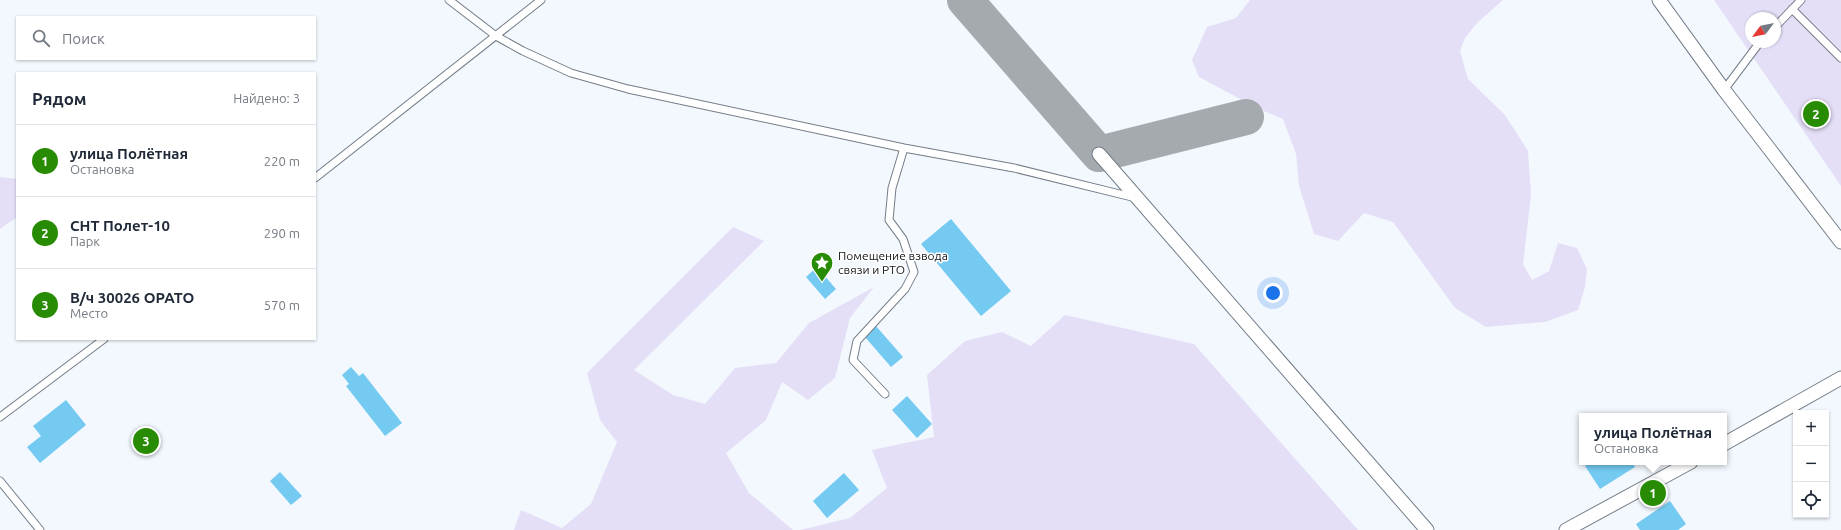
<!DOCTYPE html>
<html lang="ru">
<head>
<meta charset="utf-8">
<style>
  body { margin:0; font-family:Ubuntu,sans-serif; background:#f6f6f7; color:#1f2937 }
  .controls { position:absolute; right:12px; bottom:12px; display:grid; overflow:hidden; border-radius:0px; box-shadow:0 1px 3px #0004 }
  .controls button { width:36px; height:36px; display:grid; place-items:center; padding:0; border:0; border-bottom:1px solid #e0e1e3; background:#fff; color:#1f2937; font:20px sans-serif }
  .compass { position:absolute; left:1745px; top:12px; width:36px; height:36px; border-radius:50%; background:#fff; box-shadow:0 1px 3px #0004; rotate:238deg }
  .you { position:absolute; left:1273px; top:293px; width:14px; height:14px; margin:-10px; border:3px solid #fff; border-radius:50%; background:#1a73e8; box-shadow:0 0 0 6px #1a73e833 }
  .badge { display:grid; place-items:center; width:26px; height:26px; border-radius:50%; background:#278c03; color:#fff; font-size:13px; font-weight:700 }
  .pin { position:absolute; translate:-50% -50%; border:2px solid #fff; box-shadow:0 1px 4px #0006 }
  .popup { position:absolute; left:1579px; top:413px; width:148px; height:52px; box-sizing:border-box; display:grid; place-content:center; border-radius:0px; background:#fff; filter:drop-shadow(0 1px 3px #0005); font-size:13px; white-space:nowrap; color:#747a83 }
  .popup b { font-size:15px; color:#1f2937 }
  .popup::after { content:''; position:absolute; left:50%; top:100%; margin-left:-8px; border:8px solid transparent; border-top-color:#fff }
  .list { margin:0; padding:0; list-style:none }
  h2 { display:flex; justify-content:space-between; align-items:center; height:52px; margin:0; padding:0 16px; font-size:17px }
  h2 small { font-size:13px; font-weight:400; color:#747a83 }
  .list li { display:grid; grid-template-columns:26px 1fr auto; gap:12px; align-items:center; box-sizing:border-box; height:72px; padding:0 16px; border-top:1px solid #e0e1e3 }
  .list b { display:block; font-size:15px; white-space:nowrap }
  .list p { margin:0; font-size:13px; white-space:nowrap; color:#747a83 }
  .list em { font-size:13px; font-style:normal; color:#747a83 }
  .icon { flex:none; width:22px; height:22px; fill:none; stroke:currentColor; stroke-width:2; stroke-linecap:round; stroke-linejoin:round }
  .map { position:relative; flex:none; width:1841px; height:530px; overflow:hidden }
  .search { position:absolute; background:#fff; box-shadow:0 1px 3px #0004; left:16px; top:16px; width:300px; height:44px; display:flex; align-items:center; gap:10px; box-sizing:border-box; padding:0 14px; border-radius:0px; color:#747a83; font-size:15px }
  .panel { position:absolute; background:#fff; box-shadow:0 1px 3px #0004; left:16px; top:72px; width:300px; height:268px; border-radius:0px }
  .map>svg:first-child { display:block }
  .green { fill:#e4dff7; fill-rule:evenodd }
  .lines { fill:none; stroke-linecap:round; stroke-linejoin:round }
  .taxiway { stroke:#a5aaaf; stroke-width:36 }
  .building { fill:#74caf1 }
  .lane-casing { stroke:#747d87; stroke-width:9 }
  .street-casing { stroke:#747d87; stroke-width:15 }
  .lane { stroke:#fff; stroke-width:7 }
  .street { stroke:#fff; stroke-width:13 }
  .labels { text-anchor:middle; stroke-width:3; stroke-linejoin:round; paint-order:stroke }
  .poi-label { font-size:12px; fill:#111418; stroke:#fff; text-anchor:start }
</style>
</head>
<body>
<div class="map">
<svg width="1841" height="530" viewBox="0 0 1841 530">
  <rect width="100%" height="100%" fill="#f2f8fe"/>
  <path class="green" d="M1250,0H1503L1477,23L1465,38L1460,51L1468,79L1505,115L1528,151L1531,195L1523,264L1532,280L1549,271L1558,243L1577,248L1587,269L1585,287L1578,310L1545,322L1486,327L1455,308L1393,222L1364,213L1338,241L1314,234L1299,186L1296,154L1283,119L1259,109L1199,77L1192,60L1207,27L1236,18Z
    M1714,0H1841V186ZM1751,18H1775V42H1751Z
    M0,177L17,179V217L0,229Z
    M733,227L764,241L634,370L673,395L705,404L735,368L776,363L809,323L874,287L850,318L835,378L808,400L782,382L766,420L726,453L749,493L793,530H514L521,510L562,528L591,504L617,442L600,420L587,373Z
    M1065,315L1194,344L1358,530H800L850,518L887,488L872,450L934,437L927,375L965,341L1002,332L1031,346Z"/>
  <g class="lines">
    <path class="taxiway" d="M965,0L1099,154L1246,117"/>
  </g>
  <path class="building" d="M951,219L1011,291L981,316L921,244Z
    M817,267L836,289L825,299L806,277Z
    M876,326L903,357L891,367L865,337Z
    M351,367L359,376L363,373L402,423L385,436L346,386L349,384L342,375Z
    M907,396L932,424L917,438L892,410Z
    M66,400L86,425L40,463L27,447L41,436L33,426Z
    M1591,462H1632L1635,467L1600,489L1585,466Z
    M280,472L302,496L291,505L270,481Z
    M844,473L859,490L827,518L813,501Z
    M1670,501L1686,524L1678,530H1640L1636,524Z"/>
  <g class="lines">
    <g class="lane-casing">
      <path id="lane" d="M449,0L496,36L523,51L571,73L628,89L904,148L1014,168L1136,198
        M1792,9L1841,58
        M1775,27L1801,0
        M1724,90L1760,42
        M315,178L541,0
        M885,394L853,360L857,341L905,289L914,272L903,239L889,220L892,188L904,148
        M0,417L104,339
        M0,481L40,530"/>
    </g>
    <g class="street-casing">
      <path id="street" d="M1659,0L1724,90L1841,242
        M1099,154L1427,530
        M1724,444L1841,378
        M1566,530L1691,462"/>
    </g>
    <use href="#lane" class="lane"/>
    <use href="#street" class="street"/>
  </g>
  <defs>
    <g id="sight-pin" transform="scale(1.15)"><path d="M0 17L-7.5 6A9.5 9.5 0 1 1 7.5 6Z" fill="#278c03" stroke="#fff"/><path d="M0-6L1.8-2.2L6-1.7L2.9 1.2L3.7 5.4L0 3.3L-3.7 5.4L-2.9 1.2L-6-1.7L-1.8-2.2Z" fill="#fff"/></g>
  </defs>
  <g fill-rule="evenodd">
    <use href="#sight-pin" x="822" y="263"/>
  </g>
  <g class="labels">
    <g class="poi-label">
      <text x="838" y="260">Помещение взвода<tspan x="838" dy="14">связи и РТО</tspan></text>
    </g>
  </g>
</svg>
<div class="controls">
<button>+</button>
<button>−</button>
<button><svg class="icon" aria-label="locate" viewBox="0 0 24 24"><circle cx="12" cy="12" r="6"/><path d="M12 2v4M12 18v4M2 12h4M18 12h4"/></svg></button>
</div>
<svg class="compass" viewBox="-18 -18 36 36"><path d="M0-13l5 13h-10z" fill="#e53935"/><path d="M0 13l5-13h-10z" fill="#747a83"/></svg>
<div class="you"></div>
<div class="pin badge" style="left:1653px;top:493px">1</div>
<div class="popup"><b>улица Полётная</b>Остановка</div>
<div class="pin badge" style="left:1816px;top:114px">2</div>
<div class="pin badge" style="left:146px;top:441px">3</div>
<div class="search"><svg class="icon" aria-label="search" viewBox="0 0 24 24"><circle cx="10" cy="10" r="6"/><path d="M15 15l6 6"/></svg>Поиск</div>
<section class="panel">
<h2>Рядом<small>Найдено: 3</small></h2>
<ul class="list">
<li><span class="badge">1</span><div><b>улица Полётная</b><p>Остановка</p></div><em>220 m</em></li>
<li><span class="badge">2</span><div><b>СНТ Полет-10</b><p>Парк</p></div><em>290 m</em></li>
<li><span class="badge">3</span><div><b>В/ч 30026 ОРАТО</b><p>Место</p></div><em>570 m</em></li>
</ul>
</section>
</div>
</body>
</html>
